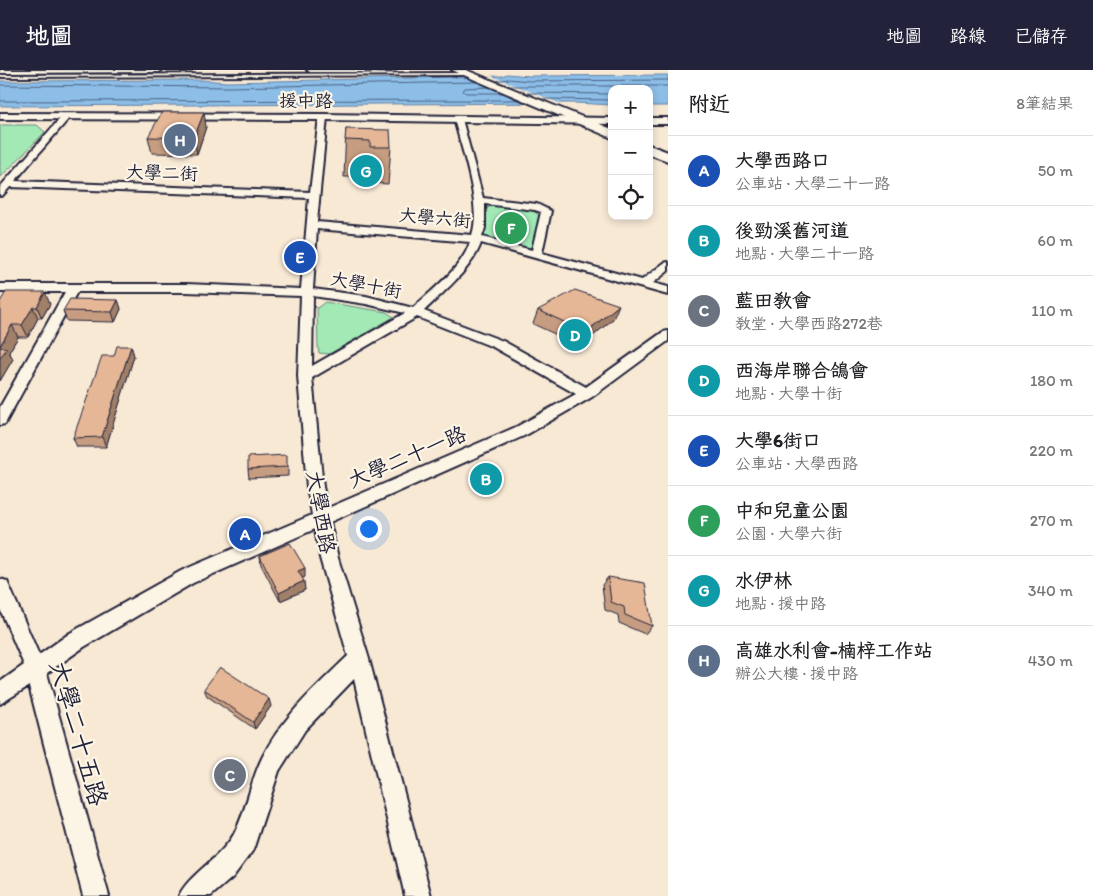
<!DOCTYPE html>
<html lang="zh-TW">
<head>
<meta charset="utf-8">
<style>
  body { margin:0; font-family:Itim,"LXGW WenKai TC",sans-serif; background:#f6f6f6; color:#202124 }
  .controls { position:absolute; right:15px; top:15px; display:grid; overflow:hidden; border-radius:10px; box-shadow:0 2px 8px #0003 }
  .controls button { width:45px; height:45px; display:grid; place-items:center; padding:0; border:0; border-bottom:1px solid #e0e0e0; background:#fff; color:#202124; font:25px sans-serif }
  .you { position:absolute; left:368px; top:458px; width:18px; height:18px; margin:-12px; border:4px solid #fff; border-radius:50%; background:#1a73e8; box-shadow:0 0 0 8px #1a73e833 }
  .badge { display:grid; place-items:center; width:32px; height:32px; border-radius:50%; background:#22223b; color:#fff; font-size:16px; font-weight:700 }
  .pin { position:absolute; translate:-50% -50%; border:2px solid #fff; box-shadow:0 1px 5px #0006 }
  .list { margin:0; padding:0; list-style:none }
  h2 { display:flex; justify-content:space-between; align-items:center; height:65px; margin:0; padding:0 20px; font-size:21px }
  h2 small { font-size:16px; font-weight:400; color:#757577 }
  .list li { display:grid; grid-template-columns:32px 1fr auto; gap:15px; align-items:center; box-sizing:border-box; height:70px; padding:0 20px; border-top:1px solid #e0e0e0 }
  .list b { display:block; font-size:19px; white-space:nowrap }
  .list p { margin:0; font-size:16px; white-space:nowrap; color:#757577 }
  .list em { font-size:16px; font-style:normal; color:#757577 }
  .icon { flex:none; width:28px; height:28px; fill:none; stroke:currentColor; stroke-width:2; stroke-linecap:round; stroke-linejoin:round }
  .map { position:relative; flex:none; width:668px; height:826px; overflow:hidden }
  header { display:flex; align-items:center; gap:30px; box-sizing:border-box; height:70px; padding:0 25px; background:#22223b; color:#fff }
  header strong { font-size:24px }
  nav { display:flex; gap:28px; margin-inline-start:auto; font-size:18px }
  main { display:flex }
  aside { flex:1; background:#fff }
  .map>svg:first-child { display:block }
  .green { fill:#a2e9b6; stroke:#628678 }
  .water { fill:#8cbee8; stroke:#6280a3 }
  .pier { fill:#f8e9d5 }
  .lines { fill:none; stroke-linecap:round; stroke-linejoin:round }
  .shore { stroke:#4c6080; stroke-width:1 }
  .pedestrian-casing { stroke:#22223b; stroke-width:4 }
  .minor-casing { stroke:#22223b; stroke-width:4 }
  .tertiary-casing { stroke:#22223b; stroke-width:4 }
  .primary-casing { stroke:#22223b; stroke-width:4 }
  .pedestrian { fill:#fcf5e5; fill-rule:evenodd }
  .minor { fill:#fcf5e5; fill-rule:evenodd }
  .tertiary { fill:#fcf5e5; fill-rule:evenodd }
  .primary { fill:#fcf5e5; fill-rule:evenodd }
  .wall { fill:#c69d81; stroke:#22223b }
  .shaded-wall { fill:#a18069; stroke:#22223b }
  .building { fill:#e6b796; stroke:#22223b }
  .labels { text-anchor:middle; stroke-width:4.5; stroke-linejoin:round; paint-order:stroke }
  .far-street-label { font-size:18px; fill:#22223b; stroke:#fcf5e5 }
  .street-label { font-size:21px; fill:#22223b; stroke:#fcf5e5 }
  .near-street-label { font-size:25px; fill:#22223b; stroke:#fcf5e5 }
</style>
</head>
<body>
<header>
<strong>地圖</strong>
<nav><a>地圖</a><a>路線</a><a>已儲存</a></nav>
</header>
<main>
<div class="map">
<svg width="668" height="826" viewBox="0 0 668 826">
  <rect width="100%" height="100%" fill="#f8e9d5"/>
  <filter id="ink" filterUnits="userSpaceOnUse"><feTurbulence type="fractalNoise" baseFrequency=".02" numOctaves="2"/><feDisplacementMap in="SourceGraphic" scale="10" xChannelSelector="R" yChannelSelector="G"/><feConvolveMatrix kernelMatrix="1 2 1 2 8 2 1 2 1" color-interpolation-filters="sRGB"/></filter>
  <g filter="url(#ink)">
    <path class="green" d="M0,55H37L45,62L0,108Z
      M494,135L531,140L538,144L540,149L531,178L526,180L488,170L484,167L487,138Z
      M325,232L386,242L394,247L329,284L319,283L318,278L317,238Z"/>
    <path class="water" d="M507,4L530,6L668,5V36H649V19H612V35L575,33L0,36V11L202,10L227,12L502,6Z"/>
    <path class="pier" d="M487,4L566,36L537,37L461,5Z"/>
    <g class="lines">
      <path class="shore" d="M496,11L508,9L530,11L668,10
        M0,15L228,17L476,12
        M508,16H668
        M490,17L465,18L463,21L466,23H504
        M527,23L612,24
        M542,29L612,30
        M0,31L519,30"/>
      <g class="pedestrian-casing">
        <path id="pedestrian" d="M467,3L469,5L0,7V5Z"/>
      </g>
      <g class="minor-casing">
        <path id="minor" d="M0,0H161L158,2L0,3Z
          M307,0H381L378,2H310Z
          M64,44L71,46L15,111L310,122L319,47L323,45L327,47L317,152L472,165C482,136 462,80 454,49L458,47L462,49L483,128L537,134L551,141L542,183L642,210L664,193L668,192V201L653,213L668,217V225L481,173C473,198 442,223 424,241L503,271L586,317L663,262L668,261V271L592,327L526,365L330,452L338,488L369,589L431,826H405L354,609L305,660L279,701L253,780L233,807L211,826H179C188,805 221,788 234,764C247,740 250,712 262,688C282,647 316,617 348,586L320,488L315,459L193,513L84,577L47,603L109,826H83L29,616L0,634V612L24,595L0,539V509L7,511L39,585L70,563L181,501L312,445L307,417L298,306L301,226L186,222H77L7,350L5,354L0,355V337L65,222H0V214H186L301,219L309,128L10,117L3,125L0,126V117ZM485,134L535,140L541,142L532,180L482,167L485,158ZM317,159L470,172C462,198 433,219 413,238L366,226L313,219ZM313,226L366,234L405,243L312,296ZM417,247L493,277L576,324L516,357L328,438L323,417L312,308Z"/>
      </g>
      <g class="tertiary-casing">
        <path id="tertiary" d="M0,43L323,44L612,48V54L323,50L0,49Z
          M649,48H668V54H649Z"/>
      </g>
      <g class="primary-casing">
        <path id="primary" d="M452,0H466L612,59V68Z
          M649,75L668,82V91L649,84Z"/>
      </g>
      <use href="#pedestrian" class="pedestrian"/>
      <use href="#minor" class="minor"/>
      <use href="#tertiary" class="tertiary"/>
      <use href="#primary" class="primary"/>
    </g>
    <path class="wall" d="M206,57L197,84L152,83L148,67Z
      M346,59L391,77L388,114L369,113V107H344Z
      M118,230L121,239L115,252L67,251L63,241Z
      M0,232L50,234L42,248H38L28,267H18L9,282L13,289L0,311Z
      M538,240L613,249L581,276L533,254Z
      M131,276L134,286L106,377H77L73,368L114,286Z
      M288,395V406L249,408L248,399Z
      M260,486L305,507L302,508L305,520L280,531L261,495Z
      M608,507L652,556L645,564L619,553L618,545L605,540L602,515Z
      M204,619L271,636L255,659L207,626Z"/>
    <path class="shaded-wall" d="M204,42L206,57L197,84L194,68Z
      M45,222L50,234L42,248L37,237Z
      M118,230L121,239L115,252L112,242Z
      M619,235L613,249L581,276L586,262Z
      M33,237L38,248L28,267L22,255Z
      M12,255L18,267L9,282L13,289L0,311V276Z
      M131,276L134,286L106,377L102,367Z
      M305,498V507L299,510L298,501Z
      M304,511L305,520L280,531L279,523Z
      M269,629L271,636L255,659L253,652Z"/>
    <path class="building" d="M162,42H204L194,68L148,67Z
      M346,59L390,60L391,77H370V71L345,70Z
      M575,220L619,235L586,262L538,240Z
      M6,222H45L37,237H33L22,255H12L0,276V232Z
      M70,229L118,230L112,242L63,241Z
      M117,276H131L102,367L73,368L102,286H114Z
      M0,277L7,278L0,288Z
      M287,385V397L248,399V387Z
      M290,473L305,498L298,501L304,511L279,523L260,486Z
      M608,507L645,513L652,556L625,545L624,537L611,532Z
      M220,597L269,629L253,652L204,619Z"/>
  </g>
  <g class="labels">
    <g class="far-street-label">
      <text x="306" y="37">援中路</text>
      <text transform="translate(162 103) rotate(2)" y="6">大學二街</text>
      <text transform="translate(435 148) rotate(5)" y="6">大學六街</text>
      <text transform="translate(366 215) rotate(11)" y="6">大學十街</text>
    </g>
    <g class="street-label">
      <text transform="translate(407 387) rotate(-23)" y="7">大學二十一路</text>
      <text transform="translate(321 442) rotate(80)" y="7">大學西路</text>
    </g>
    <g class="near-street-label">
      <text transform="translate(79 663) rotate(74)" y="9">大學二十五路</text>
    </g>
  </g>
</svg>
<div class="controls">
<button>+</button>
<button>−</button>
<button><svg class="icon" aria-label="locate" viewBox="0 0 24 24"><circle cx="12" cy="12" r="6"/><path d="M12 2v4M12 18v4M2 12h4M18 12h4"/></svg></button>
</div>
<div class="you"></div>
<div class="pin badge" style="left:245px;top:464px;background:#1a4fb4">A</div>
<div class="pin badge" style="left:486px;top:409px;background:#0f9aa8">B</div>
<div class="pin badge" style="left:230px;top:705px;background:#6b7280">C</div>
<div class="pin badge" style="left:575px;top:265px;background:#0f9aa8">D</div>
<div class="pin badge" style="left:300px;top:187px;background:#1a4fb4">E</div>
<div class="pin badge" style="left:511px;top:158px;background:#2e9e5b">F</div>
<div class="pin badge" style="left:366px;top:101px;background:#0f9aa8">G</div>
<div class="pin badge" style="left:180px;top:70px;background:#5c6f8a">H</div>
</div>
<aside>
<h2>附近<small>8筆結果</small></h2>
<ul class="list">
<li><span class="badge" style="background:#1a4fb4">A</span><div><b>大學西路口</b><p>公車站 · 大學二十一路</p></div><em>50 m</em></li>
<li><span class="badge" style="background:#0f9aa8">B</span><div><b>後勁溪舊河道</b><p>地點 · 大學二十一路</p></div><em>60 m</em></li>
<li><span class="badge" style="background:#6b7280">C</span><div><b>藍田教會</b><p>教堂 · 大學西路272巷</p></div><em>110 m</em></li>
<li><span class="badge" style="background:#0f9aa8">D</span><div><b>西海岸聯合鴿會</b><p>地點 · 大學十街</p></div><em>180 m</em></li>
<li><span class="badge" style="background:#1a4fb4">E</span><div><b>大學6街口</b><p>公車站 · 大學西路</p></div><em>220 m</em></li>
<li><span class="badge" style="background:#2e9e5b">F</span><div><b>中和兒童公園</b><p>公園 · 大學六街</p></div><em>270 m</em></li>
<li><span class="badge" style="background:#0f9aa8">G</span><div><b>水伊林</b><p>地點 · 援中路</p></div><em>340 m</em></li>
<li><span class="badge" style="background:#5c6f8a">H</span><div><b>高雄水利會-楠梓工作站</b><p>辦公大樓 · 援中路</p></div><em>430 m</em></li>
</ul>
</aside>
</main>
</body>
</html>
